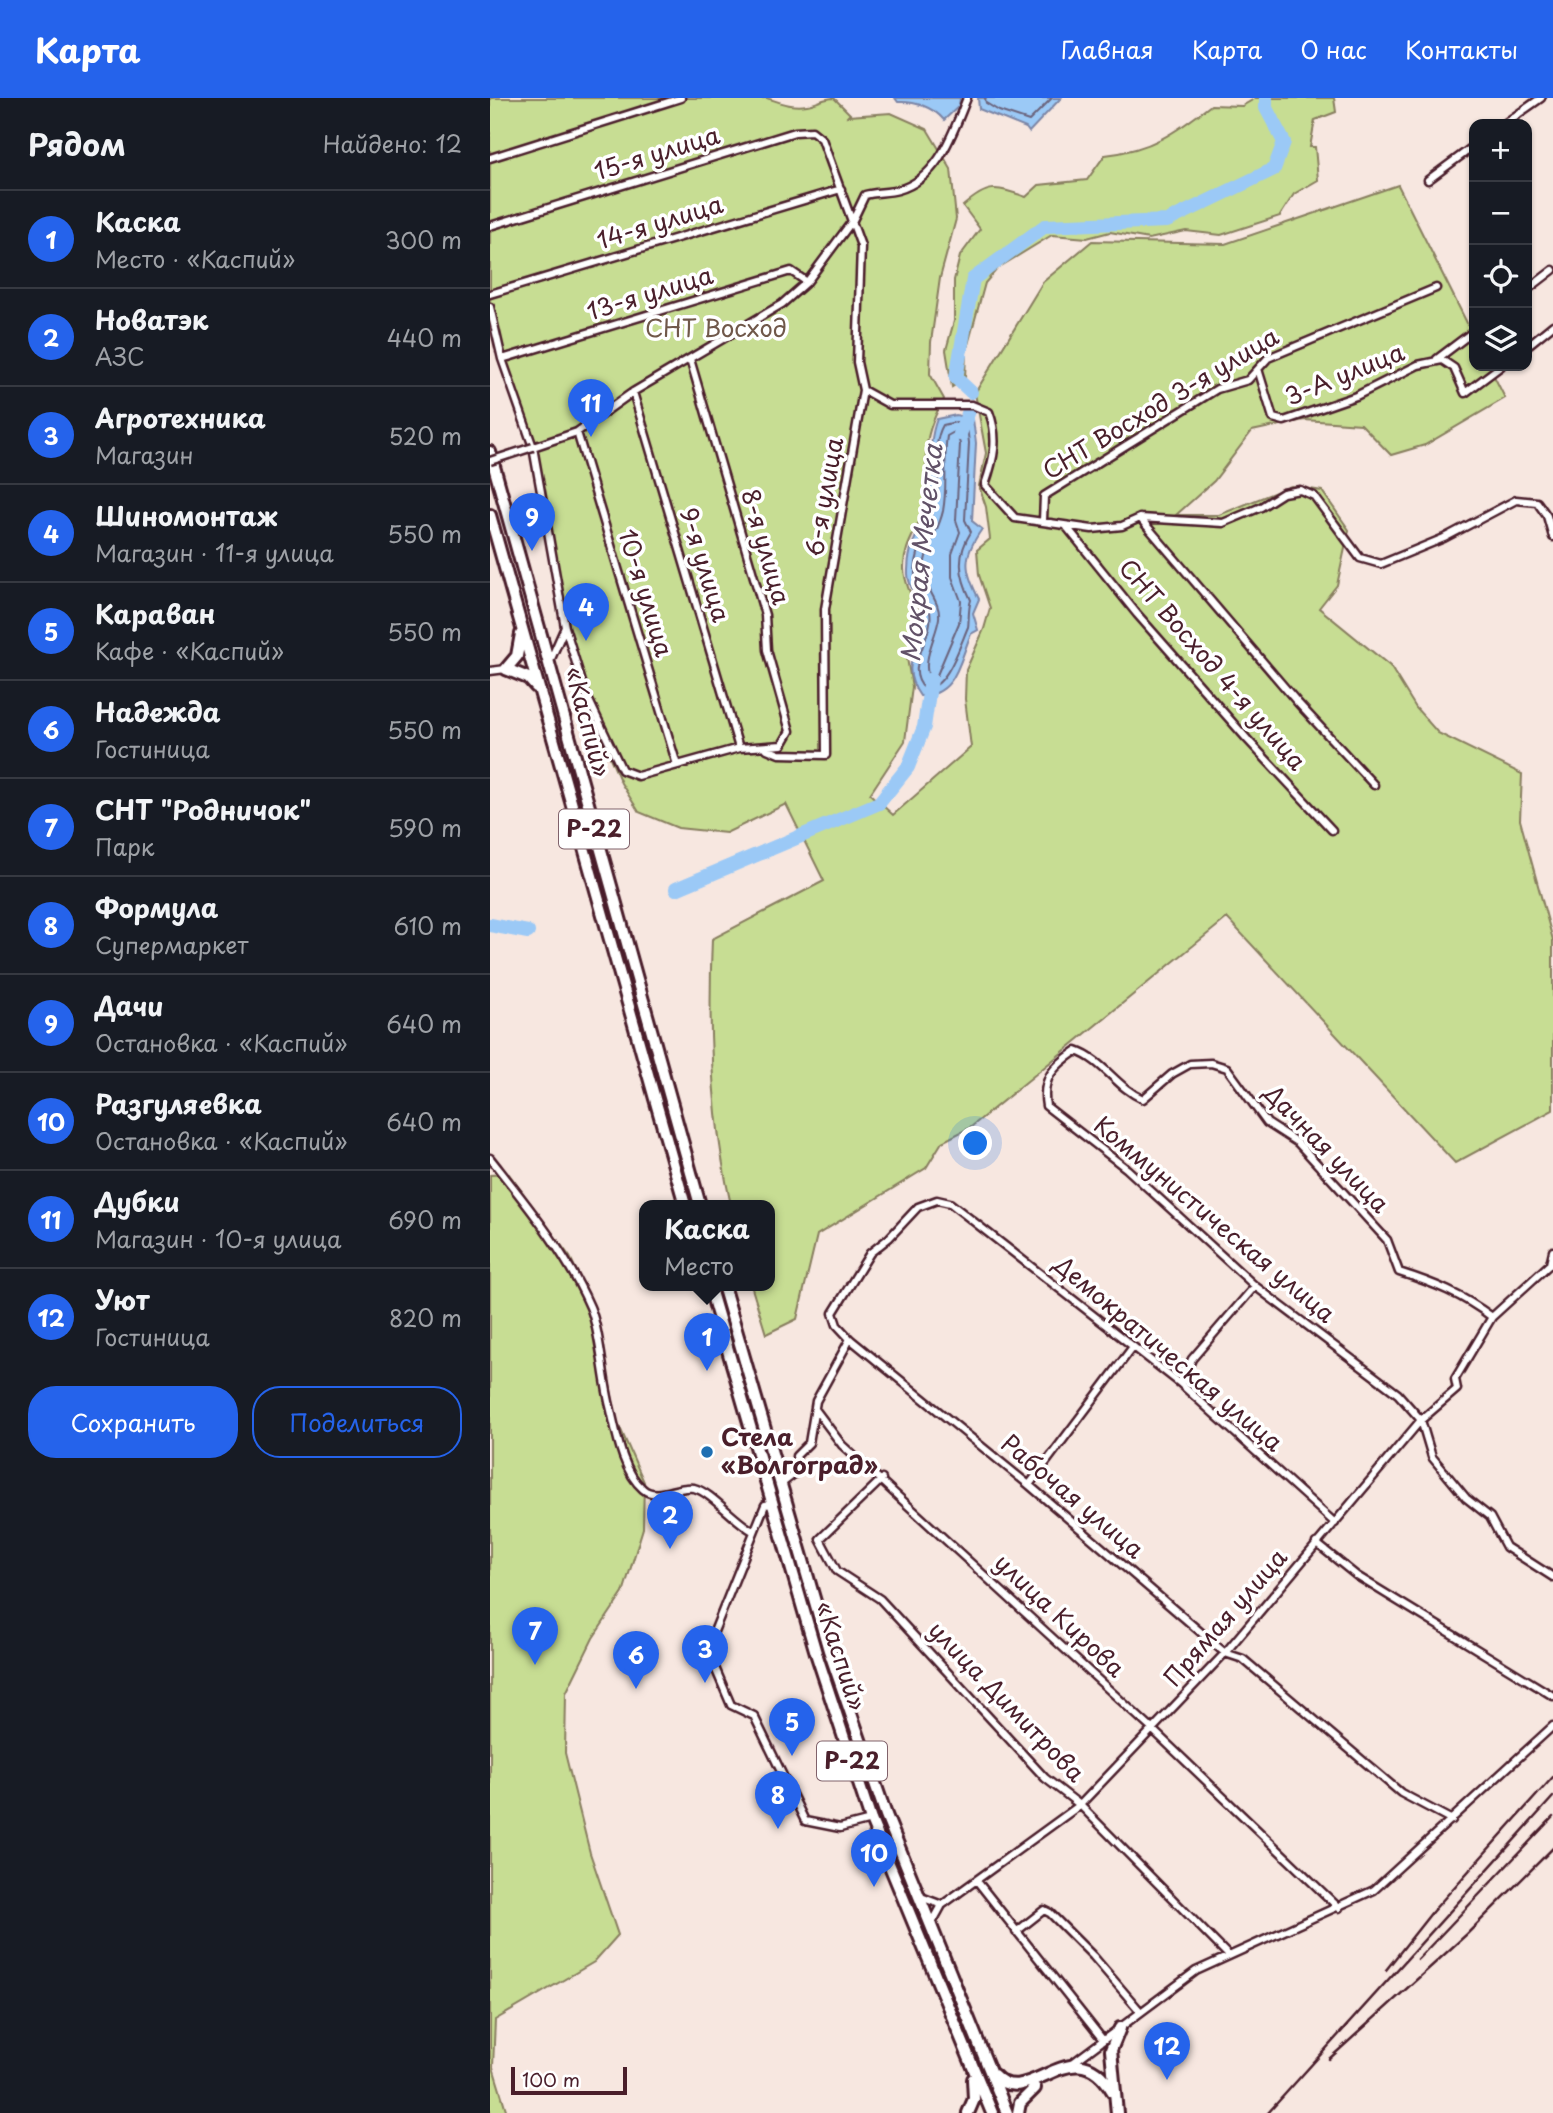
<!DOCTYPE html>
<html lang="ru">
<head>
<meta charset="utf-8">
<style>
  body { margin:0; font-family:"Playpen Sans",sans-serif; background:#20242c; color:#f1f3f6 }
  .controls { position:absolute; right:21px; top:21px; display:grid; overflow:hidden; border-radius:14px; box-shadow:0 2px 5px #0004 }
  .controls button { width:63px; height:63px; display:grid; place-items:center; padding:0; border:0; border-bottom:2px solid #363941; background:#171b24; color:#f1f3f6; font:35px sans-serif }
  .scale { position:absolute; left:21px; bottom:18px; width:116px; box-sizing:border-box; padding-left:7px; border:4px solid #4a1f2b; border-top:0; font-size:19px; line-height:24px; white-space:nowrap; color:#4a1f2b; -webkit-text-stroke:5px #fff; paint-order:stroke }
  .you { position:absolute; left:486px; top:1046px; width:24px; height:24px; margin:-18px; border:5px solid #fff; border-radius:50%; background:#1a73e8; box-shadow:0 0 0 10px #1a73e833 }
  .badge { display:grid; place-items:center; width:46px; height:46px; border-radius:50%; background:#2563eb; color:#fff; font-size:23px; font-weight:700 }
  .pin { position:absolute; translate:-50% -58px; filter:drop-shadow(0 2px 4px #0008) }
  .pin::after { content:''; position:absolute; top:37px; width:24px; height:21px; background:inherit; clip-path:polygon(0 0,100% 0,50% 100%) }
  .popup { position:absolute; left:149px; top:1102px; width:136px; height:91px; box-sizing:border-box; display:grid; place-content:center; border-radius:14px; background:#171b24; filter:drop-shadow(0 2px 5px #0005); font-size:23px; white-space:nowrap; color:#9ea1a6 }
  .popup b { font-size:26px; color:#f1f3f6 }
  .popup::after { content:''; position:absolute; left:50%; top:100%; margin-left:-14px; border:14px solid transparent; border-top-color:#171b24 }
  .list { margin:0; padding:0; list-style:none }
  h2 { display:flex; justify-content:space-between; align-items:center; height:91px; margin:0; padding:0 28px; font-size:30px }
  h2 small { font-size:23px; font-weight:400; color:#9ea1a6 }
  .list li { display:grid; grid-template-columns:46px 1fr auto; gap:21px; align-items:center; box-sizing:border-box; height:98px; padding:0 28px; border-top:2px solid #363941 }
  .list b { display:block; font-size:26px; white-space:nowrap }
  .list p { margin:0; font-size:23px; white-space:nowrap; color:#9ea1a6 }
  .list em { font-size:23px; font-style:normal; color:#9ea1a6 }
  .actions { display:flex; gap:14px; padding:21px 28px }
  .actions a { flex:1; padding:16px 0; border:2px solid #2563eb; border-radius:28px; text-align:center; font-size:24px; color:#2563eb }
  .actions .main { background:#2563eb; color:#fff }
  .icon { flex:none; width:38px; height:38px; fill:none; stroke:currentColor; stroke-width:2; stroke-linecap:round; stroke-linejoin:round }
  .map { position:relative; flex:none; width:1063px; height:2015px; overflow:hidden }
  header { display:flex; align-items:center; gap:42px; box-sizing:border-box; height:98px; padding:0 35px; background:#2563eb; color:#fff }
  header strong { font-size:33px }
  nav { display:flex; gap:38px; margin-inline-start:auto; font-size:24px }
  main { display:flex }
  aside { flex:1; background:#171b24 }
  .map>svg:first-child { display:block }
  .green { fill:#c7dd93; stroke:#887e5f; stroke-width:2 }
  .water { fill:#9bc9f6; stroke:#7b85a5; stroke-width:2 }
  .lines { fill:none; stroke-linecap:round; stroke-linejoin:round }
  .shore { stroke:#6a637c; stroke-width:2 }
  .river { stroke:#9bc9f6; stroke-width:14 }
  .minor-casing { stroke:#4a1f2b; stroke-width:11 }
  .trunk-casing { stroke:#4a1f2b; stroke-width:16 }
  .minor { stroke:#fff; stroke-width:6 }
  .trunk { stroke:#fff; stroke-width:10 }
  .rail { stroke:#4a1f2b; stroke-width:2.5 }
  .minor-bridge-casing { stroke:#4a1f2b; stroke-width:11; stroke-linecap:butt }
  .minor-bridge { stroke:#fff; stroke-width:6 }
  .poi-dot { fill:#1f6fb2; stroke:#fff; stroke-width:2.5 }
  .labels { text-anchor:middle; stroke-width:7; stroke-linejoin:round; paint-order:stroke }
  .shield { fill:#fff; stroke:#80626b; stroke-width:2 }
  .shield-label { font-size:23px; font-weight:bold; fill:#4a1f2b }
  .street-label { font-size:24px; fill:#4a1f2b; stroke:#fff }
  .park-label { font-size:24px; fill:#70584a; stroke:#fff }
  .poi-label { font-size:24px; font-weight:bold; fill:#4a1f2b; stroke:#fff; text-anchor:start }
  .water-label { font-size:26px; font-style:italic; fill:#625268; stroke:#fff }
</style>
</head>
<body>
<header>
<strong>Карта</strong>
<nav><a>Главная</a><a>Карта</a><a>О нас</a><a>Контакты</a></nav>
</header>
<main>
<aside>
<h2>Рядом<small>Найдено: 12</small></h2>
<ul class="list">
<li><span class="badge">1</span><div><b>Каска</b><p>Место · «Каспий»</p></div><em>300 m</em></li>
<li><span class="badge">2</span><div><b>Новатэк</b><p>АЗС</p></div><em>440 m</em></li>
<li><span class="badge">3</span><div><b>Агротехника</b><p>Магазин</p></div><em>520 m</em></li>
<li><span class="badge">4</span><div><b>Шиномонтаж</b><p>Магазин · 11-я улица</p></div><em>550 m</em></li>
<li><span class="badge">5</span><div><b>Караван</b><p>Кафе · «Каспий»</p></div><em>550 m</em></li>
<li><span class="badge">6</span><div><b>Надежда</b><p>Гостиница</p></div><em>550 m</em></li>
<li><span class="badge">7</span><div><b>СНТ &quot;Родничок&quot;</b><p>Парк</p></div><em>590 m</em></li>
<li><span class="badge">8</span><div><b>Формула</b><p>Супермаркет</p></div><em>610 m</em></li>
<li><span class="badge">9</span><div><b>Дачи</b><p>Остановка · «Каспий»</p></div><em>640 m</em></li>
<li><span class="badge">10</span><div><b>Разгуляевка</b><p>Остановка · «Каспий»</p></div><em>640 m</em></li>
<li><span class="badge">11</span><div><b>Дубки</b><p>Магазин · 10-я улица</p></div><em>690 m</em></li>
<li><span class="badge">12</span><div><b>Уют</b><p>Гостиница</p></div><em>820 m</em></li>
</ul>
<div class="actions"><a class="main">Сохранить</a><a>Поделиться</a></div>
</aside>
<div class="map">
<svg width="1063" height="2015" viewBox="0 0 1063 2015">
  <rect width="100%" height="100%" fill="#f7e7e0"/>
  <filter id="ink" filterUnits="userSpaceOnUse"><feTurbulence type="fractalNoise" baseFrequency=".0143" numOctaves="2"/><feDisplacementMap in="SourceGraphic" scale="14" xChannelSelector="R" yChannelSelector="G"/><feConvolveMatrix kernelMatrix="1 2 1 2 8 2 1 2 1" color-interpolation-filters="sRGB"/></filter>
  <g filter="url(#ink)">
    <path class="green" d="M0,0H277C289,4 303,10 317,7C327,6 333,0 344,0L360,16L358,18L401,15L437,31L461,71L466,121L450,180L441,244L440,276L454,301C444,318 436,336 436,357C435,375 440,392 434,411C428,432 413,447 414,471C415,488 424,502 431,517L417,560L422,589L415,643L380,696L403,717L481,649L475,601L476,572L494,531L500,510L489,477L487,452L500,441L496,409L489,388L496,355L485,295L553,184L602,143L735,146L908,87L984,239V268H999L1015,300L935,347L901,357L871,326L814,322L762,333L724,383L686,417H729L801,388L832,393L859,432L847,487L829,510L900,568L926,610L948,635L1032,676L1030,722L1063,842V1012L965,1065L737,820L481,1029L452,1044L436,1070L327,1137L307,1221L276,1236L261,1187H280V1107H241C221,1020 218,930 222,841L334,783L296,706L236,735L188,730L149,714L131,685L93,597L71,529L44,360L0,221Z
      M766,0H844L846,14L825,22L820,49H825L828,82L804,96L790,118L731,137L696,133L659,141L620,134L597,140L562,137L508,170L495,185L476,254L475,281L462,289L456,252L464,223V182L470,158L490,131L473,108C498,86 505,88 536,99L549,87L597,82L615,57C661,52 685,35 721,7L752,8Z
      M19,1076L80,1159L105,1211L127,1323L154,1384L153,1430L133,1495L103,1540L76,1595L75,1655L100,1755L128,1837L104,1864L5,1922L3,1969L17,2015H0V1077Z"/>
    <path class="water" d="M405,0H470L469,8L454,22C443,9 425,3 408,4Z
      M488,0H571L539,34L536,30L489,11Z
      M466,317L483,321L486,345L482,423L492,431C472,459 474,472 489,501L483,515L488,532L481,536C469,564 466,598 430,598C405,563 437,546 433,516C432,503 418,491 418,476C417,446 430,436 437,411C446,380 435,351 447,321Z"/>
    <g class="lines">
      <path class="shore" d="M495,0L496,5L509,13L539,23L562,0
        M466,324L477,328L479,345L475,422L481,434C466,458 469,477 481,502C478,510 479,526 478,529C470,547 457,591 435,591C412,570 445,538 440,514C437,500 424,489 425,474C427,442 444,421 448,391C451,369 441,348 453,327Z
        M466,333L470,346L466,422L470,434L462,456V479L471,503L469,525L447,577L441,581C429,567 447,537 449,520C451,504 434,490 434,474C434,448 448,436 453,413C458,387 453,363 457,338Z"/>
      <path class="river" d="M481,294L466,280L483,181L555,128L677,123L784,71L794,44L776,10V0
        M470,336L479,313
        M186,791L389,705L418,669L434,629L441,581
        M0,827L38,834"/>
      <g class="minor-casing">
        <path id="minor" d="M1014,26L1051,0
          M0,60L191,0
          M938,82L984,48
          M0,128L305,34L322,33L332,41L371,148L367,264L373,292L335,511L336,657L289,656L277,651
          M1037,192L1063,172
          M0,196L351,91
          M0,209L12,261L43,349L75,529L95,594L132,672L148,678L249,650L292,647L300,633L277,552L275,517L200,261
          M1037,248L1063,227
          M12,261L301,173L317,184
          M947,261L984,233
          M768,271L783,320L794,323L866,298L928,267L952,262L964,270L975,295L1011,268
          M373,292L400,307H482L499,314C509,340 504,361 495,387L525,420L602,431L632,428L650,420L733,425L771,409L793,395L810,392L824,398L870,460L891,466L954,440L1026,402L1047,404L1057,418L1063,439
          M143,294L249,650
          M87,334L187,667
          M43,349L87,334L143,294L292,206L317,184L363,122L375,97C386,94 397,95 408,92C449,81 463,34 477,0
          M650,420L808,605L884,687
          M553,423L554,398L727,291L758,282L778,260L946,190
          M576,428L647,516L757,641L842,732
          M60,563L75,529
          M0,573L16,571
          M0,1060C37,1107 76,1154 100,1209C110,1232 113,1281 120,1308C126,1333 132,1373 153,1391C167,1403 187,1387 204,1390C221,1394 244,1423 263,1433
          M1002,1219C973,1197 944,1185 909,1174L897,1142L808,1045L777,1025L737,970L721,965L700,966L682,976L653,1001C627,990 613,962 586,953C564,968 551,980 556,1008L637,1071L765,1188L908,1296L931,1322L942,1359L976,1400L1000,1419L1016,1449L1063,1479
          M691,1286L702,1261L765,1188
          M325,1311L352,1347L663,1632L849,1810
          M392,1381L330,1441L347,1473L390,1501L555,1680L590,1707L738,1857
          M291,1386L308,1373L306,1358L319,1345L326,1303L360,1241
          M539,1387L642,1250
          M282,1406L275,1407L217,1551L241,1607L264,1618L315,1723L350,1730L381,1722
          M845,1425L691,1286L460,1105L447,1102L428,1109L399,1140L380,1155L343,1215L347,1227L360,1241L539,1387L735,1555L753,1561L911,1695L962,1722
          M826,1445L867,1478L1063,1598
          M487,1783L613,1942
          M431,1799L452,1807
          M441,1827L452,1807L590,1707L735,1555L931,1322L967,1291L965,1281L1002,1219L1060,1166L1063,1153
          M526,1834L554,1812L560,1815L603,1858L650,1913
          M580,1967L706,1873L884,1792L1063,1628"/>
      </g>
      <g class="trunk-casing">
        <path id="trunk" d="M0,354L210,1107
          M0,417L195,1107
          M31,536L27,558L16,571L38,580L46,589
          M219,1187L326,1555L381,1722L502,2015
          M233,1187L339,1552L396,1717L517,2015
          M504,1977C538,2015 583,1926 623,1994
          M478,2015L484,2001L483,1981
          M528,2015L530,2005L545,1990
          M627,2015L621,1952L630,1930"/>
      </g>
      <use href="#minor" class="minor"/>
      <use href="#trunk" class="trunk"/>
      <path class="rail" d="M928,1861L1063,1719
        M896,1872L942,1814L1063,1679
        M839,1961L977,1836L1063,1750
        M778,2015L1063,1699"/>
      <g class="minor-bridge-casing">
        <path id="minor-bridge" d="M0,363L43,349"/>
      </g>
      <use href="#minor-bridge" class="minor-bridge"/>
    </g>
  </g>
  <circle class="poi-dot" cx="217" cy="1354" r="7"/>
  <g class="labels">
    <g class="shield">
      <rect x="69" y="711.5" width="70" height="39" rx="5"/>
      <rect x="327" y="1643.5" width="70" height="39" rx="5"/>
    </g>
    <g class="shield-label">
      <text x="104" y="739">Р-22</text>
      <text x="362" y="1671">Р-22</text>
    </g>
    <g class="street-label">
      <text transform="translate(167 56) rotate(-17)" y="8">15-я улица</text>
      <text transform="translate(170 125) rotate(-17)" y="8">14-я улица</text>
      <text transform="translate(160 196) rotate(-17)" y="8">13-я улица</text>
      <text transform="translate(855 277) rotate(-22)" y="8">3-А улица</text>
      <text transform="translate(671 306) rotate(-31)" y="8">СНТ Восход 3-я улица</text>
      <text transform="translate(335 399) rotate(-80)" y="8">6-я улица</text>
      <text transform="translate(275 449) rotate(74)" y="8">8-я улица</text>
      <text transform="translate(214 467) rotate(73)" y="8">9-я улица</text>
      <text transform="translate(155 495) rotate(73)" y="8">10-я улица</text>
      <text transform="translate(722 567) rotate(49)" y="8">СНТ Восход 4-я улица</text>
      <text transform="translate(97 624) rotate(75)" y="8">«Каспий»</text>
      <text transform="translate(836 1051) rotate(46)" y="8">Дачная улица</text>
      <text transform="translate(724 1122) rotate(40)" y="8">Коммунистическая улица</text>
      <text transform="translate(678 1256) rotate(40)" y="8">Демократическая улица</text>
      <text transform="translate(582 1399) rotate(40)" y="8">Рабочая улица</text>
      <text transform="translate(569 1518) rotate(43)" y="8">улица Кирова</text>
      <text transform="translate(736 1520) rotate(-49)" y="8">Прямая улица</text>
      <text transform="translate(350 1558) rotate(72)" y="8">«Каспий»</text>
      <text transform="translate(516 1604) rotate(46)" y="8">улица Димитрова</text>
    </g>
    <g class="park-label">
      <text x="226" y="239">СНТ Восход</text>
    </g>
    <g class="poi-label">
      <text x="231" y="1348">Стела<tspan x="231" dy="28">«Волгоград»</tspan></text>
    </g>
    <g class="water-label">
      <text transform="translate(432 455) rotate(-84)" y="9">Мокрая Мечетка</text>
    </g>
  </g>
</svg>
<div class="controls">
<button>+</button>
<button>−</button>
<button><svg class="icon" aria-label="locate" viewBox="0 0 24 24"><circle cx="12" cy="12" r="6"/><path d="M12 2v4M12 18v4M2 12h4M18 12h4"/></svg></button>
<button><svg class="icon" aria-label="layers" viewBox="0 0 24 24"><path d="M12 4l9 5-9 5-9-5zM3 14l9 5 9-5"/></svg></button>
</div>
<div class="scale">100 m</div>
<div class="you"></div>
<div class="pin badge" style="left:217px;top:1273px">1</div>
<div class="popup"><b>Каска</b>Место</div>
<div class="pin badge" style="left:180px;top:1451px">2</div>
<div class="pin badge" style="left:215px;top:1585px">3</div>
<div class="pin badge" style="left:96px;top:543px">4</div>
<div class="pin badge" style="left:302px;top:1658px">5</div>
<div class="pin badge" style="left:146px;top:1591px">6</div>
<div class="pin badge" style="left:45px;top:1567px">7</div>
<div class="pin badge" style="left:288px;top:1731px">8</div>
<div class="pin badge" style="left:42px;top:453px">9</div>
<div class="pin badge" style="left:384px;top:1789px">10</div>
<div class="pin badge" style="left:101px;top:339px">11</div>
<div class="pin badge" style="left:677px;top:1982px">12</div>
</div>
</main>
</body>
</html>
